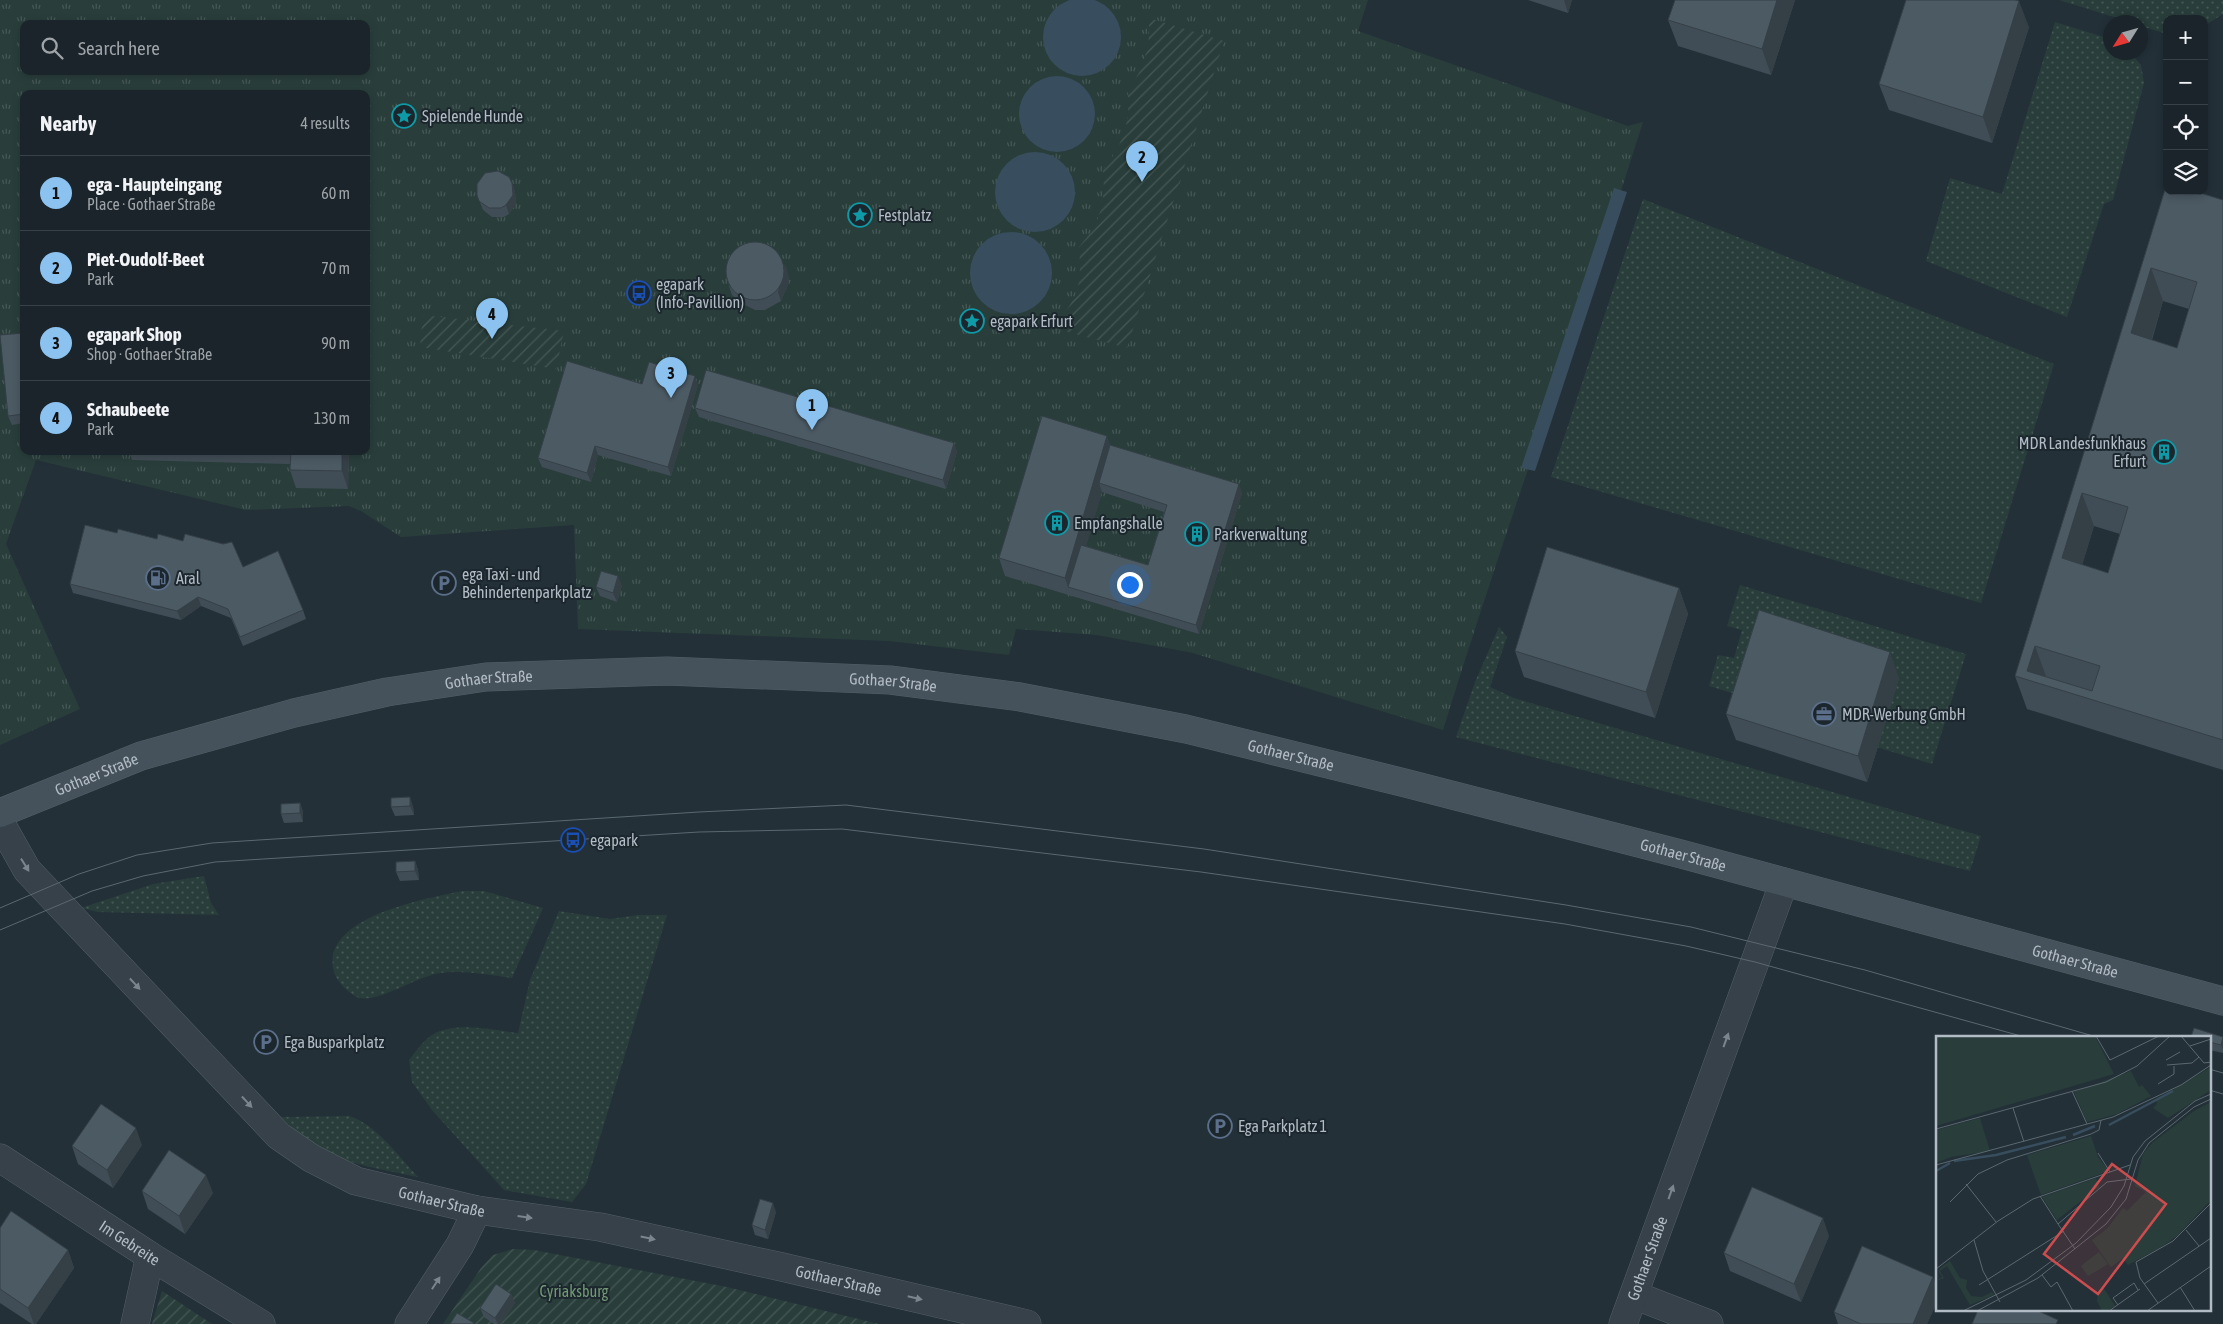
<!DOCTYPE html>
<html lang="en">
<head>
<meta charset="utf-8">
<style>
  body { margin:0; font-family:"Asap Condensed",sans-serif; background:#232c32; color:#f1f3f6 }
  .controls { position:absolute; right:15px; top:15px; display:grid; overflow:hidden; border-radius:10px; box-shadow:0 2px 8px #0003 }
  .controls button { width:45px; height:45px; display:grid; place-items:center; padding:0; border:0; border-bottom:1px solid #384147; background:#1a242a; color:#f1f3f6; font:25px sans-serif }
  .compass { position:absolute; left:2103px; top:15px; width:45px; height:45px; border-radius:50%; background:#1a242a; box-shadow:0 2px 8px #0003; rotate:233deg }
  .you { position:absolute; left:1129px; top:584px; width:18px; height:18px; margin:-12px; border:4px solid #fff; border-radius:50%; background:#1a73e8; box-shadow:0 0 0 8px #1a73e833 }
  .badge { display:grid; place-items:center; width:32px; height:32px; border-radius:50%; background:#8cc2ef; color:#111; font-size:16px; font-weight:700 }
  .pin { position:absolute; translate:-50% -41px; filter:drop-shadow(0 1px 2px #0008) }
  .pin::after { content:''; position:absolute; top:26px; width:18px; height:15px; background:inherit; clip-path:polygon(0 0,100% 0,50% 100%) }
  .list { margin:0; padding:0; list-style:none }
  h2 { display:flex; justify-content:space-between; align-items:center; height:65px; margin:0; padding:0 20px; font-size:21px }
  h2 small { font-size:16px; font-weight:400; color:#9fa4a8 }
  .list li { display:grid; grid-template-columns:32px 1fr auto; gap:15px; align-items:center; box-sizing:border-box; height:75px; padding:0 20px; border-top:1px solid #384147 }
  .list b { display:block; font-size:19px; white-space:nowrap }
  .list p { margin:0; font-size:16px; white-space:nowrap; color:#9fa4a8 }
  .list em { font-size:16px; font-style:normal; color:#9fa4a8 }
  .icon { flex:none; width:28px; height:28px; fill:none; stroke:currentColor; stroke-width:2; stroke-linecap:round; stroke-linejoin:round }
  .map { position:relative; flex:none; width:2223px; height:1324px; overflow:hidden }
  .search { position:absolute; background:#1a242a; box-shadow:0 2px 8px #0003; left:20px; top:20px; width:350px; height:55px; display:flex; align-items:center; gap:12px; box-sizing:border-box; padding:0 18px; border-radius:10px; color:#9fa4a8; font-size:19px }
  .panel { position:absolute; background:#1a242a; box-shadow:0 2px 8px #0003; left:20px; top:90px; width:350px; height:365px; border-radius:10px }
  .map>svg:first-child { display:block }
  .grass { fill:url(#grass-dots) }
  .park { fill:url(#park-tufts); fill-rule:evenodd }
  .garden { fill:url(#garden-furrows) }
  .water { fill:#384e5e }
  .lines { fill:none; stroke-linecap:round; stroke-linejoin:round }
  .minor-casing { stroke:#555f67; stroke-width:29 }
  .secondary-casing { stroke:#555f67; stroke-width:29 }
  .minor { stroke:#374149; stroke-width:28 }
  .secondary { stroke:#45515b; stroke-width:28 }
  .tram { stroke:#5b6871; stroke-width:1 }
  .wall { fill:#414d56; fill-rule:evenodd }
  .shaded-wall { fill:#353f46 }
  .building { fill:#4c5a64; stroke:#353f46; fill-rule:evenodd }
  .oneway { fill:#7b858d }
  .labels { text-anchor:middle; stroke-width:4; stroke-linejoin:round; paint-order:stroke }
  .poi-label { font-size:16px; fill:#b2bcc5; stroke:#1c262d; text-anchor:start }
  .street-label { font-size:16px; fill:#b2bcc5; stroke:#1c262d }
  .park-label { font-size:16px; fill:#729975; stroke:#1c262d }
  .inset-river { fill:none; stroke:#384e5e; stroke-width:2.5 }
  .inset-road { fill:none; stroke:#5c6870; stroke-width:1 }
  .view { fill:#cd4d4f; fill-opacity:0.15; stroke:#cd4d4f; stroke-width:2.5 }
  .inset-edge { fill:none; stroke:#b2bcc5; stroke-width:2.5 }
</style>
</head>
<body>
<div class="map">
<svg width="2223" height="1324" viewBox="0 0 2223 1324">
  <defs>
    <pattern id="grass-dots" width="8" height="8" patternUnits="userSpaceOnUse" patternTransform="scale(1.25)"><rect width="8" height="8" fill="#293e3b"/><path d="M2 2h.1M6 6h.1" fill="none" stroke="#465856" stroke-width="1.8" stroke-linecap="round"/></pattern>
    <pattern id="park-tufts" width="24" height="20" patternUnits="userSpaceOnUse" patternTransform="scale(1.25)"><rect width="24" height="20" fill="#293e3b"/><path d="M3 7l-1-3M5 7V3M7 7l1-3M15 17l-1-3M17 17v-4M19 17l1-3" fill="none" stroke="#465856"/></pattern>
    <pattern id="garden-furrows" width="10" height="10" patternUnits="userSpaceOnUse" patternTransform="scale(1.25)"><rect width="10" height="10" fill="#293e3b"/><path d="M-1 1l2-2M0 10L10 0M9 11l2-2" fill="none" stroke="#465856"/></pattern>
  </defs>
  <rect width="100%" height="100%" fill="#233038"/>
  <path class="grass" d="M2059,0H2223V14L2204,26V19H2167V34L2141,26L2140,22H2130Z
    M2055,22L2110,39V52L2131,53L2141,65L2144,83L2113,200L2104,204L2067,317L1926,261L1950,178L2002,194Z
    M1643,199L2054,364L1981,603L1551,477Z
    M1740,585L1966,654L1932,764L1729,702L1732,693L1709,686L1718,655L1734,658L1742,630L1727,626Z
    M1499,627L1507,637L1490,687L1514,698L1981,836L1970,871L1456,737L1475,682Z
    M204,876L211,903L219,915L98,912L81,908L153,884Z
    M462,891H484L543,908L512,978C489,975 464,970 440,973C417,976 381,1002 360,998C351,996 336,981 334,972C319,917 425,899 462,891Z
    M559,911L610,919L638,915H667L586,1184L572,1202L504,1190L432,1110L412,1082L409,1060C417,1050 427,1035 440,1031C465,1023 492,1030 518,1033L530,980Z
    M349,1116C376,1124 399,1157 418,1177C380,1169 335,1163 304,1138C296,1131 288,1124 280,1117Z"/>
  <path class="park" d="M0,0H1368L1358,31L1628,126L1643,122C1579,326 1506,526 1443,730L1193,653L1097,635L1016,629L1009,655L890,641L578,629L574,525L401,537L361,511L349,506L246,510L36,460L6,544L80,709L0,745ZM24,24H366V71H24ZM24,94H366V451H24Z"/>
  <path class="garden" d="M1149,18L1224,41L1127,348L1053,328C1079,296 1082,287 1079,247C1101,222 1106,203 1103,170C1124,142 1130,125 1128,90C1146,66 1150,47 1149,18Z
    M423,315L564,331L556,369L420,347Z
    M513,1249L534,1250L727,1287L879,1324H443L481,1268L493,1255Z
    M162,1291L212,1324H152Z"/>
  <path class="water" d="M1043 37a39 39 0 1 1 78 0a39 39 0 1 1-78 0Z
    M1019 114a38 38 0 1 1 76 0a38 38 0 1 1-76 0Z
    M995 192a40 40 0 1 1 80 0a40 40 0 1 1-80 0Z
    M1614,188L1627,192L1535,471L1521,468Z
    M970 273a41 41 0 1 1 82 0a41 41 0 1 1-82 0Z"/>
  <g class="lines">
    <g class="minor-casing">
      <g id="minor">
        <path id="s1" d="M0,822L27,870L279,1136L311,1158L356,1181L477,1210L600,1227L782,1267L1027,1324"/>
        <path id="s2" d="M0,1158L150,1256L261,1324"/>
        <path d="M1634,1295L1709,1324"/>
        <path d="M135,1324L150,1256"/>
        <path d="M409,1324L460,1245L477,1210"/>
        <path id="s3" d="M1623,1324L1784,882"/>
      </g>
    </g>
    <g class="secondary-casing">
      <g id="secondary">
        <path id="s4" d="M0,813L141,756L294,713L387,692L486,677L667,671L890,680L1020,697L1186,729L1405,783L1681,854L2223,1001"/>
      </g>
    </g>
    <use href="#minor" class="minor"/>
    <use href="#secondary" class="secondary"/>
    <path class="tram" d="M0,908L79,874L137,855L212,843L699,812L846,805L1204,849L1566,905L1691,927L1865,970L2100,1038
      M0,930L92,891L143,876L215,862L699,832L842,829L1201,872L1565,924L1686,946L1755,962L2028,1038
      M2209,1069L2223,1073
      M2209,1090L2223,1094"/>
  </g>
  <path class="wall" d="M1528,0H1572L1568,13Z
    M1795,0L1771,75L1678,46L1668,20Z
    M2029,27L1992,143L1889,110L1879,84Z
    M512,183L515,192L516,204L509,214L504,217H492L483,210L477,195Z
    M2167,183L2223,200V770L2027,709L2015,676ZM2163,301L2189,309L2177,348L2152,340ZM2094,526L2120,534L2108,573L2082,565Z
    M788,272L789,283L781,301L765,310H755L739,302L732,295L729,286Z
    M24,333V423L12,425L8,416Z
    M642,384L698,385L671,476L598,455L591,482L542,467L538,458Z
    M695,408L954,443L957,452L946,489L699,417Z
    M1110,445L1242,493L1199,634L1005,576L999,558ZM1102,492L1164,512L1148,565L1086,546Z
    M129,451H349L348,489L296,488L290,470V464L132,460Z
    M117,533L157,539L183,541L243,567L303,610L306,619L243,646L231,618L201,606L181,620L73,593L70,584Z
    M622,585L617,602L600,596L596,587Z
    M1679,588L1688,614L1655,718L1524,677L1515,651Z
    M1899,678L1867,782L1736,740L1726,714Z
    M300,803L303,812V822L284,823L281,814Z
    M413,806L414,815L395,816L391,807Z
    M415,861L418,870L419,880L400,881L396,872Z
    M2191,1037H2223V1053L2209,1050V1038H2192Z
    M142,1145L113,1188L78,1164L72,1146Z
    M142,1191L213,1193L185,1234L148,1209Z
    M776,1212L768,1239L755,1235L752,1225Z
    M0,1228L68,1250L74,1268L36,1324H32L0,1303Z
    M1829,1236L1801,1302L1730,1271L1724,1253Z
    M511,1294L515,1303L501,1324H494L484,1317L480,1308Z
    M1937,1302L1927,1324H1838L1834,1312Z"/>
  <path class="shaded-wall" d="M1564,0H1572L1568,13Z
    M1777,0H1795L1771,75L1762,49Z
    M2019,1L2029,27L1992,143L1983,117Z
    M512,183L515,192L516,204L509,214L506,205Z
    M785,263L788,272L789,283L781,301L778,292Z
    M2151,268L2163,301L2143,367L2131,333Z
    M695,376L698,385L671,476L668,467Z
    M1107,436L1114,454L1099,483L1102,492L1074,588L1068,587L1065,578Z
    M954,443L957,452L946,489L943,480Z
    M595,446L598,455L591,482L587,473Z
    M342,451H349L348,489L342,471Z
    M1239,484L1242,493L1199,634L1196,625Z
    M2082,493L2094,526L2074,592L2062,558Z
    M618,576L622,585L617,602L613,593Z
    M1679,588L1688,614L1655,718L1646,692Z
    M198,597L201,606L181,620L177,611Z
    M2035,646L2047,679L2027,671Z
    M1890,652L1899,678L1867,782L1858,756Z
    M410,797L413,806L414,815L410,806Z
    M300,803L303,812V822L300,813Z
    M415,861L418,870L419,880L415,871Z
    M2223,1038V1050L2221,1045Z
    M136,1128L142,1145L113,1188L107,1170Z
    M206,1175L213,1193L185,1234L179,1216Z
    M773,1203L776,1212L768,1239L765,1230Z
    M1823,1218L1829,1236L1801,1302L1794,1284Z
    M68,1250L74,1268L36,1324H34L28,1308Z
    M1933,1277L1937,1287V1302L1927,1324H1913Z
    M511,1294L515,1303L501,1324H498L495,1318Z"/>
  <path class="building" d="M1675,0H1777L1762,49L1668,20Z
    M1906,0H2015L2019,1L1983,117L1879,84Z
    M272,92L282,94H269Z
    M498,171L509,177L512,183L513,195L506,205L501,208H489L479,201L477,195V184L485,173Z
    M2167,183V191H2194L2223,200V740L2015,676ZM2151,268L2197,282L2177,348L2131,333ZM2082,493L2128,507L2108,573L2062,558ZM2035,646L2100,666L2092,691L2027,671Z
    M726 271a29 29 0 1 1 58 0a29 29 0 1 1-58 0Z
    M24,333V414L8,416L0,335Z
    M567,361L642,384L649,362L695,376L668,467L595,446L587,473L538,458Z
    M706,370L954,443L943,480L695,408Z
    M1042,416L1107,436L1065,578L999,558Z
    M1110,445L1239,484L1196,625L1068,587L1081,545L1148,565L1167,505L1099,483Z
    M291,451H342V471L290,470Z
    M85,525L117,533L118,529L157,539L158,534L183,541L185,534L223,544L232,542L243,567L278,551L303,610L240,637L228,609L198,597L177,611L70,584Z
    M1547,547L1679,588L1646,692L1515,651Z
    M601,571L618,576L613,593L596,587Z
    M1759,610L1890,652L1858,756L1726,714Z
    M410,797V806L391,807V798Z
    M300,803V813L281,814V804Z
    M415,861V871L396,872V862Z
    M2194,1028L2223,1037L2221,1045L2209,1042V1038H2196L2191,1037Z
    M101,1104L136,1128L107,1170L72,1146Z
    M169,1150L206,1175L179,1216L142,1191Z
    M1752,1187L1823,1218L1794,1284L1724,1253Z
    M760,1199L773,1203L765,1230L752,1225Z
    M11,1211L68,1250L28,1308L0,1289V1228Z
    M1862,1246L1933,1277L1913,1324H1861L1834,1312Z
    M496,1284L511,1294L495,1318L480,1308Z
    M1978,1310H2036L2058,1320L2056,1324H1972Z
    M457,1313L474,1323L473,1324H450Z"/>
  <defs><path id="oneway-solid" d="M-6-.8H1V-3.2L6.5 0L1 3.2V.8H-6Z" transform="scale(1.25)"/></defs>
  <g class="oneway">
    <use href="#oneway-solid" transform="translate(25 865) rotate(58)"/>
    <use href="#oneway-solid" transform="translate(135 984) rotate(47)"/>
    <use href="#oneway-solid" transform="translate(1726 1040) rotate(-70)"/>
    <use href="#oneway-solid" transform="translate(247 1102) rotate(47)"/>
    <use href="#oneway-solid" transform="translate(1671 1192) rotate(-70)"/>
    <use href="#oneway-solid" transform="translate(525 1217) rotate(8)"/>
    <use href="#oneway-solid" transform="translate(648 1238) rotate(12)"/>
    <use href="#oneway-solid" transform="translate(436 1283) rotate(-57)"/>
    <use href="#oneway-solid" transform="translate(915 1298) rotate(13)"/>
  </g>
  <defs>
    <g id="sight-ring" transform="scale(1.25)"><circle r="9.5" fill="#1c262d" stroke="#0f9aa8" stroke-width="1.5"/><path d="M0-6L1.8-2.2L6-1.7L2.9 1.2L3.7 5.4L0 3.3L-3.7 5.4L-2.9 1.2L-6-1.7L-1.8-2.2Z" fill="#0f9aa8"/></g>
    <g id="bus-ring" transform="scale(1.25)"><circle r="9.5" fill="#1c262d" stroke="#1a4fb4" stroke-width="1.5"/><path d="M-5-6H5V4H4V6H2V4H-2V6H-4V4H-5ZM-3.5-4V0h7V-4ZM-3.5 1.2v1.5H-2V1.2ZM2 1.2v1.5H3.5V1.2Z" fill="#1a4fb4"/></g>
    <g id="building-ring" transform="scale(1.25)"><circle r="9.5" fill="#1c262d" stroke="#0f9aa8" stroke-width="1.5"/><path d="M-4-6H4V6H1V3H-1V6H-4ZM-2.5-4.3h1.7v1.8h-1.7ZM.8-4.3h1.7v1.8H.8ZM-2.5-1h1.7V.8h-1.7ZM.8-1h1.7V.8H.8Z" fill="#0f9aa8"/></g>
    <g id="fuel-ring" transform="scale(1.25)"><circle r="9.5" fill="#1c262d" stroke="#5c6f8a" stroke-width="1.5"/><path d="M-5.5-6h7V0h2V4h1.3V-2.5L3-4.5l.8-.8L6-3V5H2.5V1h-1V6h-7ZM-4.2-4.7v3.2H.2V-4.7Z" fill="#5c6f8a"/></g>
    <g id="parking-ring" transform="scale(1.25)"><circle r="9.5" fill="#1c262d" stroke="#5c6f8a" stroke-width="1.5"/><path d="M-3.5-5.5H1a3.5 3.5 0 0 1 0 7H-1V5.5H-3.5ZM-1-3.4V-.6H.8a1.4 1.4 0 0 0 0-2.8Z" fill="#5c6f8a"/></g>
    <g id="office-ring" transform="scale(1.25)"><circle r="9.5" fill="#1c262d" stroke="#5c6f8a" stroke-width="1.5"/><path d="M-6-3h4V-5.5h4V-3h4V5H-6ZM-1-4.5V-3h2v-1.5ZM-6 0V1H6V0Z" fill="#5c6f8a"/></g>
  </defs>
  <g fill-rule="evenodd">
    <use href="#sight-ring" x="404" y="116"/>
    <use href="#sight-ring" x="860" y="215"/>
    <use href="#bus-ring" x="639" y="293"/>
    <use href="#sight-ring" x="972" y="321"/>
    <use href="#building-ring" x="2164" y="452"/>
    <use href="#building-ring" x="1057" y="523"/>
    <use href="#building-ring" x="1197" y="534"/>
    <use href="#fuel-ring" x="158" y="578"/>
    <use href="#parking-ring" x="444" y="583"/>
    <use href="#office-ring" x="1824" y="714"/>
    <use href="#bus-ring" x="573" y="840"/>
    <use href="#parking-ring" x="266" y="1042"/>
    <use href="#parking-ring" x="1220" y="1126"/>
  </g>
  <g class="labels">
    <g class="poi-label">
      <text x="422" y="122">Spielende Hunde</text>
      <text x="878" y="221">Festplatz</text>
      <text x="656" y="290">egapark<tspan x="656" dy="18">(Info-Pavillion)</tspan></text>
      <text x="990" y="327">egapark Erfurt</text>
      <text x="2146" y="449" text-anchor="end">MDR Landesfunkhaus<tspan x="2146" dy="18">Erfurt</tspan></text>
      <text x="1074" y="529">Empfangshalle</text>
      <text x="1214" y="540">Parkverwaltung</text>
      <text x="462" y="580">ega Taxi - und<tspan x="462" dy="18">Behindertenparkplatz</tspan></text>
      <text x="176" y="584">Aral</text>
      <text x="1842" y="720">MDR-Werbung GmbH</text>
      <text x="590" y="846">egapark</text>
      <text x="284" y="1048">Ega Busparkplatz</text>
      <text x="1238" y="1132">Ega Parkplatz 1</text>
    </g>
    <g class="street-label">
      <text dy="6" stroke="none"><textPath href="#s4" startOffset="509">Gothaer Straße</textPath></text>
      <text dy="6" stroke="none"><textPath href="#s4" startOffset="914">Gothaer Straße</textPath></text>
      <text dy="6" stroke="none"><textPath href="#s4" startOffset="1319">Gothaer Straße</textPath></text>
      <text dy="6" stroke="none"><textPath href="#s4" startOffset="104">Gothaer Straße</textPath></text>
      <text dy="6" stroke="none"><textPath href="#s4" startOffset="1724">Gothaer Straße</textPath></text>
      <text dy="6" stroke="none"><textPath href="#s4" startOffset="2130">Gothaer Straße</textPath></text>
      <text dy="6" stroke="none"><textPath href="#s1" startOffset="599">Gothaer Straße</textPath></text>
      <text dy="6" stroke="none"><textPath href="#s2" startOffset="155">Im Gebreite</textPath></text>
      <text dy="6" stroke="none"><textPath href="#s3" startOffset="70">Gothaer Straße</textPath></text>
      <text dy="6" stroke="none"><textPath href="#s1" startOffset="1004">Gothaer Straße</textPath></text>
    </g>
    <g class="park-label">
      <text x="574" y="1297">Cyriaksburg</text>
    </g>
  </g>
  <g transform="translate(1936 1036)">
    <rect width="275" height="275" fill="#233038"/>
    <path d="M163,216L172,228L152,240L145,230ZM167,251L179,270L170,275H166L161,265L162,256Z" fill="#293e3b"/>
    <path d="M14,225L24,242L31,244L30,252L35,260L46,261L56,256L58,259L34,269L11,230L4,235L8,242L0,245L6,241L3,236L4,232Z" fill="#293e3b"/>
    <path d="M0,0H159L178,38L0,90Z" fill="#293e3b"/>
    <path d="M275,66V164L241,200L225,211L192,229L187,222L175,231L156,204L171,193L187,172L191,175L210,156L199,150L207,118L216,107L258,75Z" fill="#293e3b"/>
    <path d="M275,31V54L232,82L217,72L221,68L220,64ZM195,35L203,51L206,49L215,60L181,78L151,86L138,56ZM275,68V91L272,92L264,74ZM44,82L54,115L15,121L0,127V94ZM155,100L162,121L173,135L105,159L91,119ZM160,142L163,151L121,184L106,161ZM224,194L229,200L216,211L211,205Z" fill="#293e3b"/>
    <path class="inset-river" d="M173,89L237,55M137,99L159,90M18,125L60,119L130,101M0,135L14,127"/>
    <path class="inset-road" d="M160,0L174,24L223,0M245,0L268,27L275,26M254,10L275,3M230,24L244,16M231,29L256,27L263,21M222,48L238,38V30M136,55L151,88M77,72L88,106M0,93L170,46L201,30L234,0M162,117L174,136M0,129L177,81L245,49L275,29M30,148L60,186M104,160L122,188M14,166L42,138L71,124L155,98L163,94L165,84M250,194L263,210M38,204L47,235L64,266M139,213L122,188L171,146L195,143M0,233L62,185L97,163L194,129M106,239L115,251L121,246L137,275M208,248L275,202M43,249L128,195M244,251L259,275M222,267L204,242L200,226L237,205L275,167M182,269L177,262L198,247L202,254M27,275L90,244L140,207L175,171L188,150L197,121L209,105L259,65L275,58M41,275L102,242L170,188L190,163L202,124L213,107L258,71L275,63M173,275L204,253M211,275L275,230"/>
    <path class="view" d="M176,128L230,168L162,258L108,218Z"/>
    <rect width="275" height="275" class="inset-edge"/>
  </g>
</svg>
<div class="controls">
<button>+</button>
<button>−</button>
<button><svg class="icon" aria-label="locate" viewBox="0 0 24 24"><circle cx="12" cy="12" r="6"/><path d="M12 2v4M12 18v4M2 12h4M18 12h4"/></svg></button>
<button><svg class="icon" aria-label="layers" viewBox="0 0 24 24"><path d="M12 4l9 5-9 5-9-5zM3 14l9 5 9-5"/></svg></button>
</div>
<svg class="compass" viewBox="-18 -18 36 36"><path d="M0-13l5 13h-10z" fill="#e53935"/><path d="M0 13l5-13h-10z" fill="#9fa4a8"/></svg>
<div class="you"></div>
<div class="pin badge" style="left:812px;top:430px">1</div>
<div class="pin badge" style="left:1142px;top:182px">2</div>
<div class="pin badge" style="left:671px;top:398px">3</div>
<div class="pin badge" style="left:492px;top:339px">4</div>
<div class="search"><svg class="icon" aria-label="search" viewBox="0 0 24 24"><circle cx="10" cy="10" r="6"/><path d="M15 15l6 6"/></svg>Search here</div>
<section class="panel">
<h2>Nearby<small>4 results</small></h2>
<ul class="list">
<li><span class="badge">1</span><div><b>ega - Haupteingang</b><p>Place · Gothaer Straße</p></div><em>60 m</em></li>
<li><span class="badge">2</span><div><b>Piet-Oudolf-Beet</b><p>Park</p></div><em>70 m</em></li>
<li><span class="badge">3</span><div><b>egapark Shop</b><p>Shop · Gothaer Straße</p></div><em>90 m</em></li>
<li><span class="badge">4</span><div><b>Schaubeete</b><p>Park</p></div><em>130 m</em></li>
</ul>
</section>
</div>
</body>
</html>
